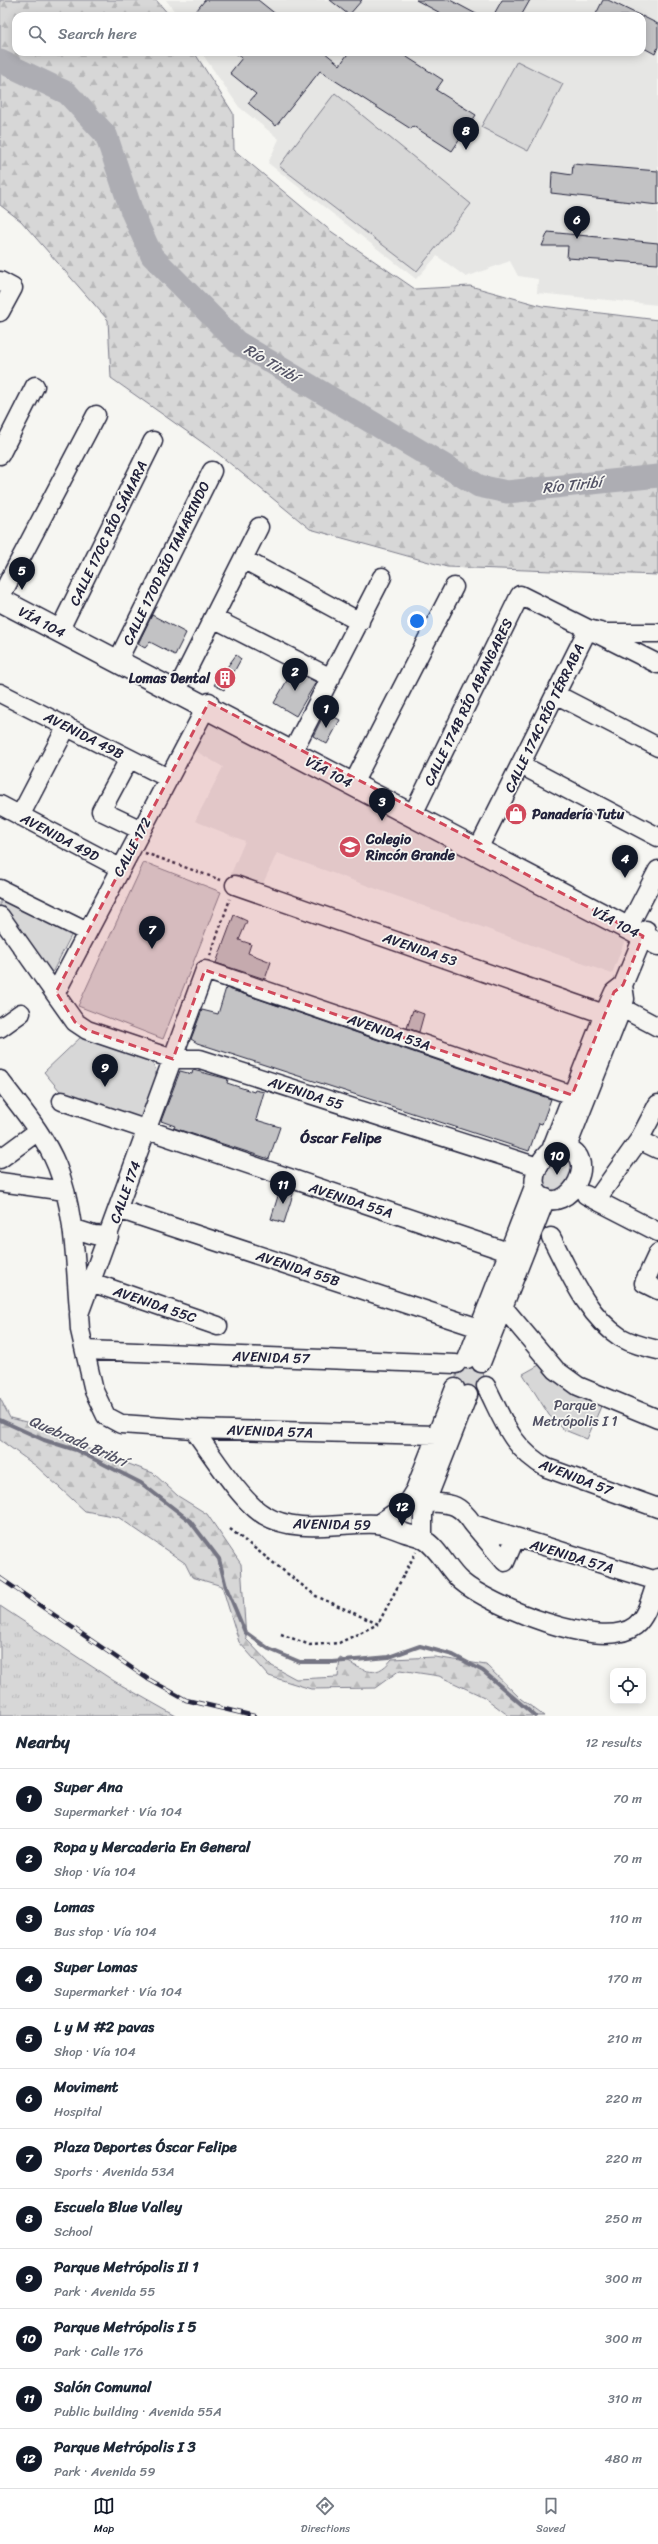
<!DOCTYPE html>
<html lang="en">
<head>
<meta charset="utf-8">
<style>
  body { margin:0; font-family:Sriracha,sans-serif; background:#f6f6f7; color:#1f2937 }
  .controls { position:absolute; right:12px; bottom:12px; display:grid; overflow:hidden; border-radius:8px; box-shadow:0 2px 10px #0003 }
  .controls button { width:36px; height:36px; display:grid; place-items:center; padding:0; border:0; border-bottom:1px solid #e0e1e3; background:#fff; color:#1f2937; font:20px sans-serif }
  .you { position:absolute; left:417px; top:621px; width:14px; height:14px; margin:-10px; border:3px solid #fff; border-radius:50%; background:#1a73e8; box-shadow:0 0 0 6px #1a73e833 }
  .badge { display:grid; place-items:center; width:26px; height:26px; border-radius:50%; background:#111827; color:#fff; font-size:13px; font-weight:700 }
  .pin { position:absolute; translate:-50% -33px; filter:drop-shadow(0 1px 2px #0008) }
  .pin::after { content:''; position:absolute; top:21px; width:14px; height:12px; background:inherit; clip-path:polygon(0 0,100% 0,50% 100%) }
  .list { margin:0; padding:0; list-style:none }
  h2 { display:flex; justify-content:space-between; align-items:center; height:52px; margin:0; padding:0 16px; font-size:17px }
  h2 small { font-size:13px; font-weight:400; color:#747a83 }
  .list li { display:grid; grid-template-columns:26px 1fr auto; gap:12px; align-items:center; box-sizing:border-box; height:60px; padding:0 16px; border-top:1px solid #e0e1e3 }
  .list b { display:block; font-size:15px; white-space:nowrap }
  .list p { margin:0; font-size:13px; white-space:nowrap; color:#747a83 }
  .list em { font-size:13px; font-style:normal; color:#747a83 }
  .icon { flex:none; width:22px; height:22px; fill:none; stroke:currentColor; stroke-width:2; stroke-linecap:round; stroke-linejoin:round }
  .map { position:relative; flex:none; width:658px; height:1716px; overflow:hidden }
  .search { position:absolute; background:#fff; box-shadow:0 2px 10px #0003; left:12px; right:12px; top:12px; height:44px; display:flex; align-items:center; gap:10px; box-sizing:border-box; padding:0 14px; border-radius:12px; color:#747a83; font-size:15px }
  .sheet { height:772px; background:#fff }
  nav { display:flex; justify-content:space-around; align-items:center; box-sizing:border-box; height:56px; border-top:1px solid #e0e1e3; background:#fff; font-size:11px; color:#747a83 }
  nav a { display:grid; justify-items:center; gap:2px }
  nav .on { color:#111827 }
  .map>svg:first-child { display:block }
  .built { fill:#e6e6e4 }
  .grass { fill:url(#grass-tufts); stroke:#7c7c89 }
  .forest { fill:url(#forest-firs); stroke:#7c7c89 }
  .green { fill:#d7d7d7; stroke:#7c7c89 }
  .lines { fill:none; stroke-linecap:round; stroke-linejoin:round }
  .stream { stroke:#757583; stroke-width:4 }
  .river { stroke:#adadb3; stroke-width:23 }
  .building { fill:#c2c2c4; stroke:#22223b }
  .minor-casing { stroke:#22223b; stroke-width:21 }
  .major-casing { stroke:#22223b; stroke-width:25 }
  .path { stroke:#22223b; stroke-width:2.5; stroke-dasharray:3 3; stroke-linecap:butt }
  .minor { stroke:#f6f6f2; stroke-width:18 }
  .major { stroke:#f6f6f2; stroke-width:22 }
  .rail-casing { stroke:#22223b; stroke-width:4.5 }
  .rail { stroke:#f6f6f2; stroke-width:3; stroke-dasharray:9; stroke-linecap:butt }
  .marked { fill:#d1495b; fill-opacity:0.2; stroke:#d1495b; stroke-width:3; stroke-dasharray:8 5; stroke-linejoin:round }
  .labels { text-anchor:middle; stroke-width:3.5; stroke-linejoin:round; paint-order:stroke }
  .street-label { font-size:14px; fill:#22223b; stroke:#f6f6f2 }
  .poi-label { font-size:14px; font-weight:bold; fill:#22223b; stroke:#f6f6f2; text-anchor:start }
  .park-label { font-size:14px; fill:#4f4f62; stroke:#f6f6f2 }
  .water-label { font-size:15px; font-style:italic; fill:#535365; stroke:#f6f6f2 }
  .neighbourhood-label { font-size:15px; font-weight:bold; fill:#22223b; stroke:#f6f6f2 }
</style>
</head>
<body>
<div class="map">
<svg width="658" height="1716" viewBox="0 0 658 1716">
  <defs>
    <pattern id="grass-tufts" width="24" height="20" patternUnits="userSpaceOnUse"><rect width="24" height="20" fill="#d7d7d7"/><path d="M3 7l-1-3M5 7V3M7 7l1-3M15 17l-1-3M17 17v-4M19 17l1-3" fill="none" stroke="#b8b8b9"/></pattern>
    <pattern id="forest-firs" width="22" height="20" patternUnits="userSpaceOnUse"><rect width="22" height="20" fill="#d7d7d7"/><path d="M5 1l3.5 6h-7zM16 11l3.5 6h-7z" fill="#b8b8b9"/></pattern>
  </defs>
  <rect width="100%" height="100%" fill="#f6f6f2"/>
  <filter id="ink" filterUnits="userSpaceOnUse"><feTurbulence type="fractalNoise" baseFrequency=".025" numOctaves="2"/><feDisplacementMap in="SourceGraphic" scale="8" xChannelSelector="R" yChannelSelector="G"/><feConvolveMatrix kernelMatrix="1 2 1 2 8 2 1 2 1" color-interpolation-filters="sRGB"/></filter>
  <g filter="url(#ink)">
    <path class="built" d="M166,0H658V305L537,293L538,279L518,276L510,261L466,277L437,256L416,279L268,163L279,139L239,107L201,52H642V16H178Z
      M212,716L626,937L612,974L277,853L261,888L230,876L245,841L195,821L223,767L194,750Z"/>
    <path class="grass" d="M0,1606L114,1681L176,1716H0Z"/>
    <path class="forest" d="M0,0H156L170,16H16V52H194L233,113L234,150L332,232L415,289L470,286L542,306L658,320V575L447,567L310,529L216,452L111,378L108,320L21,221L0,205Z
      M0,1398L10,1418L34,1424L67,1441L153,1473L178,1496L207,1514L241,1564L246,1639L272,1666L296,1679L338,1677L340,1658C362,1668 374,1682 392,1659L435,1657L486,1665L521,1699L544,1716H509L484,1697L439,1676L400,1670L375,1688L311,1689L269,1676L239,1642L222,1586L192,1577L185,1563L118,1517L85,1511L36,1466L0,1440Z"/>
    <path class="green" d="M517,61L563,84L528,151L481,127Z
      M335,93L471,204L417,271L279,166Z
      M144,862L221,892L163,1039L78,1006Z
      M0,892L74,930L51,975L0,907Z
      M82,1036L150,1060C166,1077 147,1104 140,1123L65,1097L44,1072Z
      M555,1150L575,1162L569,1186L550,1195L538,1178Z
      M456 1377a14 14 0 1 1 28 0a14 14 0 1 1-28 0Z
      M541,1364L562,1386L602,1404L587,1439L562,1429L549,1415L523,1374Z"/>
    <g class="lines">
      <path class="stream" d="M0,1420L44,1440L76,1450L141,1483L190,1521L219,1559L226,1587L245,1632L269,1649L300,1662H333L389,1657L420,1646L453,1655L483,1671L535,1716"/>
      <path class="river" d="M0,61L67,93L106,135L132,212L152,256L237,342L479,486L507,492L658,476"/>
    </g>
    <path class="building" d="M205,0H258L278,16H192Z
      M330,0H362L349,15Z
      M416,0H450L480,16H446Z
      M502,0H530L521,16H493Z
      M603,0H608L641,16H595Z
      M642,16L658,24V47L655,54L642,47Z
      M234,52H324L340,65L349,52H399L443,80L436,90L476,115L452,151L413,126L411,129L320,71L276,126L248,103L256,94L230,73L242,58Z
      M573,164L658,171V205L551,193L552,172L572,175Z
      M548,232L658,243V264L567,258L568,246H542Z
      M152,615L186,633L175,655L150,642L145,648L138,644Z
      M236,655L241,659L224,690L214,685Z
      M293,670L316,682L296,716L274,703Z
      M325,712L340,720L327,744L313,736Z
      M234,915L247,921L239,940L251,944L248,953L271,962L265,979L216,963Z
      M226,988L551,1099L542,1124L539,1123L529,1151L197,1043L191,1039L202,1010L218,1014Z
      M413,1010L424,1014L419,1032L407,1028Z
      M193,1070L228,1079L227,1083L254,1092L255,1090L264,1092L256,1120L280,1127L269,1159L174,1128L175,1126L161,1121L180,1071L192,1074Z
      M281,1186L294,1191L284,1223L271,1219Z"/>
    <g class="lines">
      <g class="minor-casing">
        <path id="minor" d="M0,281L13,288L0,312
          M0,455L35,386
          M243,559L360,622
          M2,594L96,415
          M213,618L331,678
          M62,625L153,441
          M120,656L212,471
          M179,686L259,527
          M0,693L168,778
          M557,695L658,747
          M295,747L382,577
          M129,759L101,811L141,830
          M521,765L658,837
          M356,778L454,587
          M0,805L120,868
          M415,810L520,595L658,664
          M20,816L67,726
          M478,849L588,629L604,633H658
          M235,885L604,1014
          M0,889L87,932
          M0,916L75,1022L87,1030L173,1059H200L538,1167
          M631,922L658,870
          M56,992L209,702
          M622,1008L658,1027
          M0,1028L21,1013
          M0,1080C20,1107 44,1134 57,1166C75,1211 75,1261 79,1310
          M62,1101L508,1252
          M639,1140L658,1149
          M560,1146C605,1152 568,1219 540,1195C525,1183 543,1149 560,1146Z
          M552,1147L604,1014L614,992L623,985
          M567,1147L622,1008L625,999L623,985L646,930
          M0,1159L38,1131
          M0,1182L65,1191
          M586,1195L658,1232
          M597,1199L639,1140L658,1104
          M118,1209L479,1328
          M72,1228L94,1235L109,1236
          M551,1237C569,1271 586,1315 620,1337C632,1344 645,1347 658,1350
          M658,1253L644,1283L658,1290
          M91,1282L218,1326
          M503,1307L556,1370L578,1386L658,1419
          M85,1350L456,1364
          M467,1359L535,1184
          M481,1363L546,1198
          M486,1386C504,1421 511,1448 547,1468L658,1508
          M193,1429C210,1451 241,1502 264,1515C297,1535 340,1522 377,1524C386,1525 396,1530 405,1533C411,1535 418,1536 423,1539C439,1548 447,1569 461,1581C490,1606 602,1652 635,1626C648,1616 652,1593 658,1578
          M437,1435L193,1429L121,1424L106,1416L94,1391L80,1330L79,1314L205,970L572,1095
          M426,1502C451,1504 458,1502 473,1524L657,1581
          M378,1524L405,1506L415,1490L455,1388
          M473,1524L505,1562L515,1539
          M423,1539V1514L426,1502L468,1395"/>
      </g>
      <g class="major-casing">
        <path id="major" d="M0,600L658,944"/>
      </g>
      <path class="path" d="M145,853L221,880
        M210,956L230,899
        M230,1529L316,1596L378,1624L416,1552
        M281,1634L310,1645L339,1643L378,1624"/>
      <use href="#minor" class="minor"/>
      <use href="#major" class="major"/>
      <g class="rail-casing">
        <path id="rail" d="M0,1578L148,1679L186,1700L254,1716"/>
      </g>
      <use href="#rail" class="rail"/>
    </g>
  </g>
  <path class="marked" d="M209,702L481,844L478,849L643,936L623,985L614,992L572,1095L205,970L173,1059L87,1030L75,1022L56,992Z"/>
  <defs>
    <g id="building-disc" transform="scale(1.15)"><circle r="9.5" fill="#d1495b" stroke="#f6f6f2"/><path d="M-4-6H4V6H1V3H-1V6H-4ZM-2.5-4.3h1.7v1.8h-1.7ZM.8-4.3h1.7v1.8H.8ZM-2.5-1h1.7V.8h-1.7ZM.8-1h1.7V.8H.8Z" fill="#fff"/></g>
    <g id="shop-disc" transform="scale(1.15)"><circle r="9.5" fill="#d1495b" stroke="#f6f6f2"/><path d="M-5-2.5h2.3a2.7 3.5 0 0 1 5.4 0H5L5.5 6h-11ZM-1.5-2.5h3a1.5 2.3 0 0 0-3 0Z" fill="#fff"/></g>
    <g id="school-disc" transform="scale(1.15)"><circle r="9.5" fill="#d1495b" stroke="#f6f6f2"/><path d="M0-5L7-2L0 1L-7-2ZM-4 1L0 2.5L4 1V4Q0 6-4 4Z" fill="#fff"/></g>
  </defs>
  <g fill-rule="evenodd">
    <use href="#building-disc" x="225" y="678"/>
    <use href="#shop-disc" x="516" y="814"/>
    <use href="#school-disc" x="350" y="847"/>
  </g>
  <g class="labels">
    <g class="street-label">
      <text transform="translate(108 533) rotate(-64)" y="5">CALLE 170C RÍO SÁMARA</text>
      <text transform="translate(166 563) rotate(-64)" y="5">CALLE 170D RÍO TAMARINDO</text>
      <text transform="translate(42 622) rotate(28)" y="5">VÍA 104</text>
      <text transform="translate(468 702) rotate(-64)" y="5">CALLE 174B RÍO ABANGARES</text>
      <text transform="translate(544 718) rotate(-64)" y="5">CALLE 174C RÍO TÉRRABA</text>
      <text transform="translate(84 735) rotate(27)" y="5">AVENIDA 49B</text>
      <text transform="translate(329 772) rotate(28)" y="5">VÍA 104</text>
      <text transform="translate(60 837) rotate(28)" y="5">AVENIDA 49D</text>
      <text transform="translate(132 847) rotate(-62)" y="5">CALLE 172</text>
      <text transform="translate(616 922) rotate(28)" y="5">VÍA 104</text>
      <text transform="translate(420 949) rotate(19)" y="5">AVENIDA 53</text>
      <text transform="translate(389 1032) rotate(19)" y="5">AVENIDA 53A</text>
      <text transform="translate(306 1093) rotate(18)" y="5">AVENIDA 55</text>
      <text transform="translate(125 1192) rotate(-70)" y="5">CALLE 174</text>
      <text transform="translate(351 1200) rotate(18)" y="5">AVENIDA 55A</text>
      <text transform="translate(298 1268) rotate(18)" y="5">AVENIDA 55B</text>
      <text transform="translate(155 1304) rotate(19)" y="5">AVENIDA 55C</text>
      <text transform="translate(271 1357) rotate(2)" y="5">AVENIDA 57</text>
      <text transform="translate(270 1431) rotate(2)" y="5">AVENIDA 57A</text>
      <text transform="translate(576 1477) rotate(21)" y="5">AVENIDA 57</text>
      <text transform="translate(332 1524) rotate(1)" y="5">AVENIDA 59</text>
      <text transform="translate(572 1556) rotate(17)" y="5">AVENIDA 57A</text>
    </g>
    <g class="poi-label">
      <text x="210" y="683" text-anchor="end">Lomas Dental</text>
      <text x="532" y="819">Panadería Tutu</text>
      <text x="366" y="844">Colegio<tspan x="366" dy="16">Rincón Grande</tspan></text>
    </g>
    <g class="park-label">
      <text x="575" y="1410">Parque<tspan x="575" dy="16">Metrópolis I 1</tspan></text>
    </g>
    <g class="water-label">
      <text transform="translate(271 363) rotate(31)" y="5">Río Tiribí</text>
      <text transform="translate(572 485) rotate(-6)" y="5">Río Tiribí</text>
      <text transform="translate(78 1441) rotate(24)" y="5">Quebrada Bribrí</text>
    </g>
    <g class="neighbourhood-label">
      <text x="341" y="1143">Óscar Felipe</text>
    </g>
  </g>
</svg>
<div class="controls">
<button><svg class="icon" aria-label="locate" viewBox="0 0 24 24"><circle cx="12" cy="12" r="6"/><path d="M12 2v4M12 18v4M2 12h4M18 12h4"/></svg></button>
</div>
<div class="you"></div>
<div class="pin badge" style="left:326px;top:728px">1</div>
<div class="pin badge" style="left:295px;top:691px">2</div>
<div class="pin badge" style="left:382px;top:821px">3</div>
<div class="pin badge" style="left:625px;top:878px">4</div>
<div class="pin badge" style="left:22px;top:590px">5</div>
<div class="pin badge" style="left:577px;top:239px">6</div>
<div class="pin badge" style="left:152px;top:949px">7</div>
<div class="pin badge" style="left:466px;top:150px">8</div>
<div class="pin badge" style="left:105px;top:1087px">9</div>
<div class="pin badge" style="left:557px;top:1175px">10</div>
<div class="pin badge" style="left:283px;top:1204px">11</div>
<div class="pin badge" style="left:402px;top:1526px">12</div>
<div class="search"><svg class="icon" aria-label="search" viewBox="0 0 24 24"><circle cx="10" cy="10" r="6"/><path d="M15 15l6 6"/></svg>Search here</div>
</div>
<section class="sheet">
<h2>Nearby<small>12 results</small></h2>
<ul class="list">
<li><span class="badge">1</span><div><b>Super Ana</b><p>Supermarket · Vía 104</p></div><em>70 m</em></li>
<li><span class="badge">2</span><div><b>Ropa y Mercaderia En General</b><p>Shop · Vía 104</p></div><em>70 m</em></li>
<li><span class="badge">3</span><div><b>Lomas</b><p>Bus stop · Vía 104</p></div><em>110 m</em></li>
<li><span class="badge">4</span><div><b>Super Lomas</b><p>Supermarket · Vía 104</p></div><em>170 m</em></li>
<li><span class="badge">5</span><div><b>L y M #2 pavas</b><p>Shop · Vía 104</p></div><em>210 m</em></li>
<li><span class="badge">6</span><div><b>Moviment</b><p>Hospital</p></div><em>220 m</em></li>
<li><span class="badge">7</span><div><b>Plaza Deportes Óscar Felipe</b><p>Sports · Avenida 53A</p></div><em>220 m</em></li>
<li><span class="badge">8</span><div><b>Escuela Blue Valley</b><p>School</p></div><em>250 m</em></li>
<li><span class="badge">9</span><div><b>Parque Metrópolis II 1</b><p>Park · Avenida 55</p></div><em>300 m</em></li>
<li><span class="badge">10</span><div><b>Parque Metrópolis I 5</b><p>Park · Calle 176</p></div><em>300 m</em></li>
<li><span class="badge">11</span><div><b>Salón Comunal</b><p>Public building · Avenida 55A</p></div><em>310 m</em></li>
<li><span class="badge">12</span><div><b>Parque Metrópolis I 3</b><p>Park · Avenida 59</p></div><em>480 m</em></li>
</ul>
</section>
<nav>
<a class="on"><svg class="icon" aria-label="map" viewBox="0 0 24 24"><path d="M3 6l6-2 6 2 6-2v14l-6 2-6-2-6 2zM9 4v14M15 6v14"/></svg>Map</a>
<a><svg class="icon" aria-label="directions" viewBox="0 0 24 24"><path d="M12 3l9 9-9 9-9-9zM9 14v-3h6M13 9l2 2-2 2"/></svg>Directions</a>
<a><svg class="icon" aria-label="saved" viewBox="0 0 24 24"><path d="M7 4h10v16l-5-4-5 4z"/></svg>Saved</a>
</nav>
</body>
</html>
